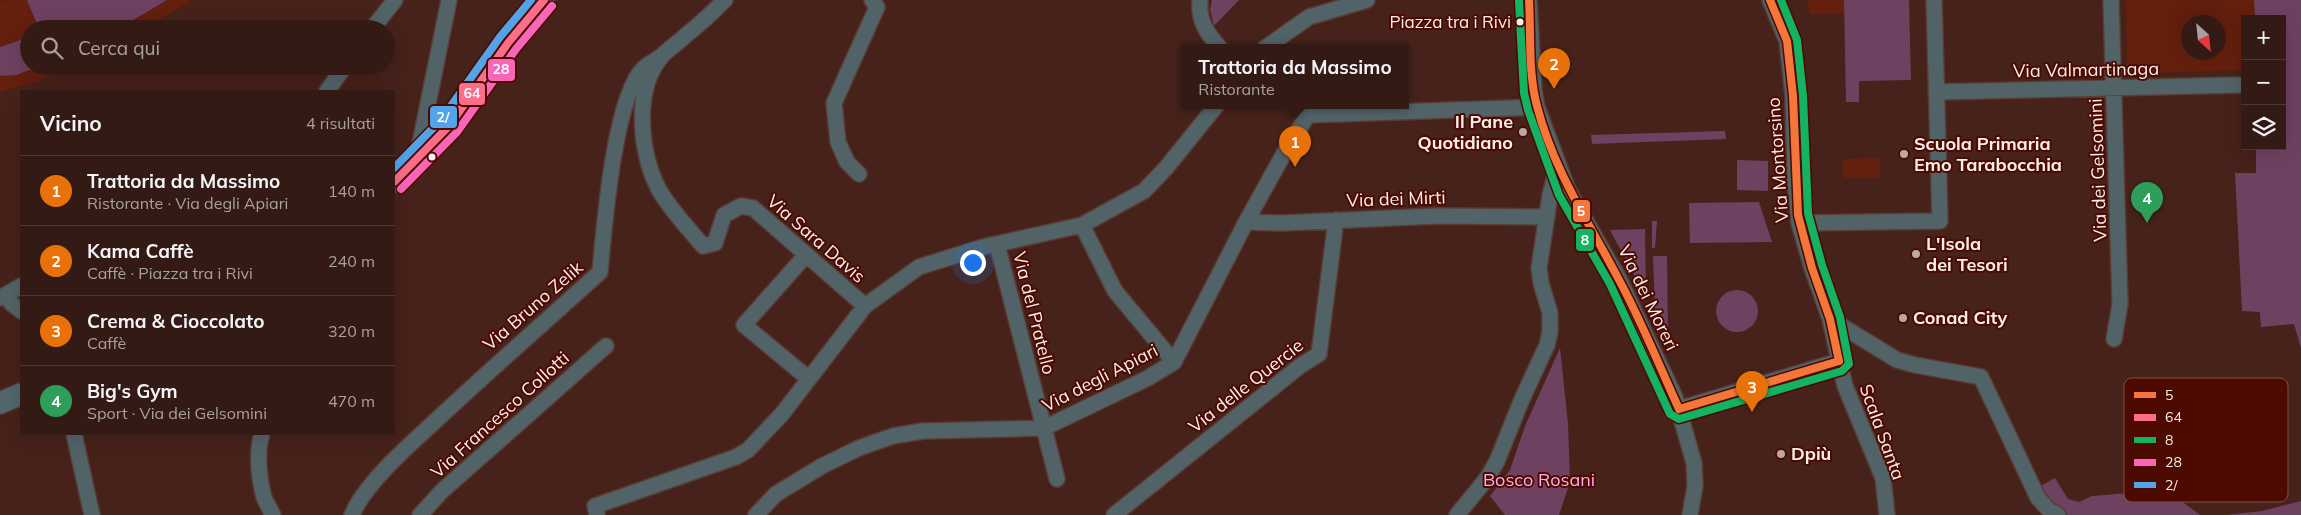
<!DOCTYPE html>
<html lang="it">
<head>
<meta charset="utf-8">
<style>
  body { margin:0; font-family:Mulish,sans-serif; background:#3f2722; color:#f1f3f6 }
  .controls { position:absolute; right:15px; top:15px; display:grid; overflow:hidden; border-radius:0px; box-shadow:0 5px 20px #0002 }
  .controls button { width:45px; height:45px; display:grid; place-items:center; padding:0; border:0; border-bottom:1px solid #4e3834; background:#341a14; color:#f1f3f6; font:25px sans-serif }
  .compass { position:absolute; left:2181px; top:15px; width:45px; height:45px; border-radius:50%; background:#341a14; box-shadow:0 5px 20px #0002; rotate:153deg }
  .you { position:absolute; left:972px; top:262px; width:18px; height:18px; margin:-12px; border:4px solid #fff; border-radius:50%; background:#1a73e8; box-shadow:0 0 0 8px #1a73e833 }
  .badge { display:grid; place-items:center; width:32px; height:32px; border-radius:50%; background:#ea580c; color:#fff; font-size:16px; font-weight:700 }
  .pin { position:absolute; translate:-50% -41px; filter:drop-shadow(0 1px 2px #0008) }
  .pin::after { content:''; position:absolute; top:26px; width:18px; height:15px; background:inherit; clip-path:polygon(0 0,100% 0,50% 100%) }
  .popup { position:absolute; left:1181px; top:44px; width:228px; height:65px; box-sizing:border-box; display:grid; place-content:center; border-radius:0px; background:#341a14; filter:drop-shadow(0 1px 4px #0005); font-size:16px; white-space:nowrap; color:#a9a1a0 }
  .popup b { font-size:19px; color:#f1f3f6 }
  .popup::after { content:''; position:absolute; left:50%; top:100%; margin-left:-10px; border:10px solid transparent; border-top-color:#341a14 }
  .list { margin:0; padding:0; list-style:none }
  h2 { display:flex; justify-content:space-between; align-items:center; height:65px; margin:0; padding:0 20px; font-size:21px }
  h2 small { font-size:16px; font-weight:400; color:#a9a1a0 }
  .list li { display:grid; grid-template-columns:32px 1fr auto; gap:15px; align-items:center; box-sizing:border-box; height:70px; padding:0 20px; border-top:1px solid #4e3834 }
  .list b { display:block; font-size:19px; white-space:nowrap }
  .list p { margin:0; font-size:16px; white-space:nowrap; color:#a9a1a0 }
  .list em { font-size:16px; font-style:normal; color:#a9a1a0 }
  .icon { flex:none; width:28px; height:28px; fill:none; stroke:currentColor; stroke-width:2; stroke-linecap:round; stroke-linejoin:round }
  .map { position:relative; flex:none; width:2301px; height:515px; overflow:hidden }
  .search { position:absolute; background:#341a14; box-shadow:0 5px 20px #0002; left:20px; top:20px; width:375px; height:55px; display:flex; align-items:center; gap:12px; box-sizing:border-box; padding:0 18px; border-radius:28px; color:#a9a1a0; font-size:19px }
  .panel { position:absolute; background:#341a14; box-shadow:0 5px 20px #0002; left:20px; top:90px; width:375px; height:345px; border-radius:0px }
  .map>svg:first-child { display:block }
  .built { fill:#641f0d; fill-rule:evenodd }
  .green { fill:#6f4160 }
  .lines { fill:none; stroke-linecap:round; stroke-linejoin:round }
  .minor-casing { stroke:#583d37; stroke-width:18 }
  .secondary-casing { stroke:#583d37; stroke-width:24 }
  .minor { stroke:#526367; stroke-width:15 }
  .secondary { stroke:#51676c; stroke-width:21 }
  .bus-1-casing { stroke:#4d0a00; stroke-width:11 }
  .bus-2-casing { stroke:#4d0a00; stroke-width:11 }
  .bus-3-casing { stroke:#4d0a00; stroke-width:11 }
  .bus-4-casing { stroke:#4d0a00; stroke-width:11 }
  .bus-5-casing { stroke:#4d0a00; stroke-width:11 }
  .bus-1 { stroke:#f5763a; stroke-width:8 }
  .bus-2 { stroke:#fb6d88; stroke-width:8 }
  .bus-3 { stroke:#13b361; stroke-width:8 }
  .bus-4 { stroke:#fa66b7; stroke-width:8 }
  .bus-5 { stroke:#53a3e8; stroke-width:8 }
  .bus-dot { fill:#f9f0ee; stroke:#4d0a00; stroke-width:2 }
  .poi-dot { fill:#baa8a4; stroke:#4d0a00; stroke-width:2 }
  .labels { text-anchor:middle; stroke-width:4; stroke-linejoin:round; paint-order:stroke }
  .bus-label { font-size:17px; fill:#f9f0ee; stroke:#4d0a00; text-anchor:end }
  .street-label { font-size:18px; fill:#f9f0ee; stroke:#4d0a00 }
  .poi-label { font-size:18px; font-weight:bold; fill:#f9f0ee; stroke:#4d0a00; text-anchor:start }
  .park-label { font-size:18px; fill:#fcaeeb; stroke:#4d0a00 }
  .key { fill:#4d0a00; stroke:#814f47; stroke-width:1 }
  .key-label { font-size:14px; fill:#f9f0ee }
  .line-badge { stroke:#4d0a00; stroke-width:2 }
  .badge-label { font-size:14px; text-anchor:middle; font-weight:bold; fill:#fff }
</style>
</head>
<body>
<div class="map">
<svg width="2301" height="515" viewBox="0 0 2301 515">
  <rect width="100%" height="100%" fill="#46221a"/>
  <path class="built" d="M5,0H27L39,29H29V37L0,47V2Z
    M167,0H192L144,29H118Z
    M1808,0H1844V14H1809Z
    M2126,0H2254L2255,19H2245V70L2127,74ZM2188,22H2218V52H2188Z
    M40,66H76L38,81L0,92V76L16,75Z
    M1880,158V178H1843L1842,159Z"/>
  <path class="green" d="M27,0H167L118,29H39Z
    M1212,0H1239L1214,26L1210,9Z
    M1844,0H1909L1911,80L1859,81V102H1846Z
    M2254,0H2301V348L2294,324L2261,327L2260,312L2242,311L2235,173H2256V146H2282V19H2255Z
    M29,37V66H40L16,75L0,76V47Z
    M1725,131L1726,139L1592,144L1591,135Z
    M1737,160L1768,161V191L1737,190Z
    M1759,202L1772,242L1690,243L1689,203Z
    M1652,221H1657L1655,248H1652Z
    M1645,229L1646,297L1610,230Z
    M1653,256H1667L1668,330H1664L1655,312Z
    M1716 311a21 21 0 1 1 42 0a21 21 0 1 1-42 0Z
    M1560,348L1568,423L1570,482L1559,515H1505L1490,496L1510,470L1525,426Z
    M2055,478L2068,499L2079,502L2092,496L2142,492L2155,481L2200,515H2068L2051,502L2040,486Z
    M2301,501V515H2226L2262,511Z"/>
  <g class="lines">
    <g class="minor-casing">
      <path id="minor" d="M725,0C712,13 699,25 685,36C678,43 668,49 662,56C633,89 640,151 658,188C668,207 689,229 703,246L715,243L724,215L741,206L753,208L865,306L919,267L983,247L1082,225L1144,191L1166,168L1216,106
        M1200,0C1198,20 1207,34 1220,48
        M1529,0L1534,91L1537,107L1568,190L1619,279L1675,397L1694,463L1695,486L1690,515
        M1770,0L1787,41L1793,96L1795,180L1799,223L1812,268L1830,319L1845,386L1883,478L1887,515
        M2111,0L2120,304L2114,339
        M372,29L395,0
        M1265,48L1309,17L1367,0
        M327,91L345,66
        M1936,92L2238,85
        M417,158L449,0
        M859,174L847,162L838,142L834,103L877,7L872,0
        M1246,222L1282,223L1436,216L1547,217
        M1799,223L1940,221L1934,0
        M1082,225L1115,291L1174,362
        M997,244L1057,479
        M806,255L744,325L809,379
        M7,295L11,303L21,311
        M0,298L21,286
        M1830,319L1897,360L1915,365L1981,377L2038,498L2049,510L2058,515
        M1679,409L1839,361
        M74,434L92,515
        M262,434C256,451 259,480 264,497C266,503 270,509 273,515
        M352,515C364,485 406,448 430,426C485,374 543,324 600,272C604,230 614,95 644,68C648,64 655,61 660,57
        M420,515L442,491L606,346
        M597,515L595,506L736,457L748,450L782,414L865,306
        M756,515L776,494L822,466L859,448L893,436L923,431L1044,428L1148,378L1174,362L1246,222L1287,148L1308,115L1537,107
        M1114,515L1300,366L1319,354L1336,220
        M1457,515L1488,477L1497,461L1522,399L1547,345L1550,332V313L1541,283L1539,268L1550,195L1558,165"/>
    </g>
    <g class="secondary-casing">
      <path id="secondary" d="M394,182L449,126L508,43L544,0
        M0,403L21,394"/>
    </g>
    <use href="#minor" class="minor"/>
    <use href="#secondary" class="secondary"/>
    <g class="bus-1-casing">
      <path id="bus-1" d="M1529,0C1531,34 1528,73 1537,106C1553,169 1588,221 1618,278C1641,320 1659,365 1679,409
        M1770,0L1787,41L1793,96L1798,215L1812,268L1830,319L1839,361
        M1679,409L1839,361"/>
    </g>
    <g class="bus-2-casing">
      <path id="bus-2" d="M394,182L449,126L508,43L544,0"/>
    </g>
    <g class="bus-3-casing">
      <path id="bus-3" d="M1519,1L1524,93L1528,110L1549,168L1559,195L1610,284L1670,414L1679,419L1842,371L1849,364L1840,317L1822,265L1808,213L1803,96L1797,40L1781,0"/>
    </g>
    <g class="bus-4-casing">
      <path id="bus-4" d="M401,189L457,132L516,49L552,6"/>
    </g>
    <g class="bus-5-casing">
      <path id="bus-5" d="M394,168L441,120L500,37L531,0"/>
    </g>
    <use href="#bus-1" class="bus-1"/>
    <use href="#bus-2" class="bus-2"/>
    <use href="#bus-3" class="bus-3"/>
    <use href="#bus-4" class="bus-4"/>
    <use href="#bus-5" class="bus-5"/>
  </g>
  <g class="bus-dot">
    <circle cx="1520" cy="22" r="4.5"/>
    <circle cx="432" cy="157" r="4.5"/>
  </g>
  <g class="poi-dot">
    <circle cx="1523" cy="132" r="5"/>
    <circle cx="1904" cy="154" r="5"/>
    <circle cx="1916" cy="254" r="5"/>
    <circle cx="1903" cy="318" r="5"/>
    <circle cx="1781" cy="454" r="5"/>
  </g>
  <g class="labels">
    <g class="bus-label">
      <text x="1511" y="28">Piazza tra i Rivi</text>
    </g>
    <g class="street-label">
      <text transform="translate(2086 70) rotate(-1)" y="6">Via Valmartinaga</text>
      <text transform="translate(1778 160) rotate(-94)" y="6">Via Montorsino</text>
      <text transform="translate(2098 170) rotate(-92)" y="6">Via dei Gelsomini</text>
      <text transform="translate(1396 199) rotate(-2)" y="6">Via dei Mirti</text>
      <text transform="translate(816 239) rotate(41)" y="6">Via Sara Davis</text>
      <text transform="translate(1648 298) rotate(64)" y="6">Via dei Moreri</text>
      <text transform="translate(533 306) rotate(-41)" y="6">Via Bruno Zelik</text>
      <text transform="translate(1034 313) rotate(76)" y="6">Via del Pratello</text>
      <text transform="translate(1100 378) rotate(-27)" y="6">Via degli Apiari</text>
      <text transform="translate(1246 386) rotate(-38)" y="6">Via delle Quercie</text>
      <text transform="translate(500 415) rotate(-42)" y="6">Via Francesco Collotti</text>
      <text transform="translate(1882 432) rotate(70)" y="6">Scala Santa</text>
    </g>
    <g class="poi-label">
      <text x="1513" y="128" text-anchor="end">Il Pane<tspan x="1513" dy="21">Quotidiano</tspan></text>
      <text x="1914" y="150">Scuola Primaria<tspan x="1914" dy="21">Emo Tarabocchia</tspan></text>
      <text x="1926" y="250">L'Isola<tspan x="1926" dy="21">dei Tesori</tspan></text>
      <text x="1913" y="324">Conad City</text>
      <text x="1791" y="460">Dpiù</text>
    </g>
    <g class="park-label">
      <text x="1539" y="486">Bosco Rosani</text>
    </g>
  </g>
  <rect x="2124" y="378" width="164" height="124" rx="8" class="key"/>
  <rect x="2134" y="392" width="22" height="6" fill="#f5763a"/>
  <rect x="2134" y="414" width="22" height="7" fill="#fb6d88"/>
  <rect x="2134" y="437" width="22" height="6" fill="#13b361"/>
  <rect x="2134" y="459" width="22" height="7" fill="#fa66b7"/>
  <rect x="2134" y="482" width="22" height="6" fill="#53a3e8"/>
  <g class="key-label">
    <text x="2165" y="400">5</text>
    <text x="2165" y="422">64</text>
    <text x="2165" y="445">8</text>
    <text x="2165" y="467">28</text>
    <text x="2165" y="490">2/</text>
  </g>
  <g class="line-badge">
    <rect x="487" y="58" width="29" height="24" rx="5" fill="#fa66b7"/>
    <rect x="458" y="82" width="28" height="24" rx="5" fill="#fb6d88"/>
    <rect x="429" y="105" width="29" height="24" rx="5" fill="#53a3e8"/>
    <rect x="1572" y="199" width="19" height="24" rx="5" fill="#f5763a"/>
    <rect x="1575" y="228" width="20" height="24" rx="5" fill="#13b361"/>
  </g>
  <g class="badge-label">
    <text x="501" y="74">28</text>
    <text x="472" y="98">64</text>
    <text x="443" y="122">2/</text>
    <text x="1581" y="216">5</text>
    <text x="1585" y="245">8</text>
  </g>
</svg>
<div class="controls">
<button>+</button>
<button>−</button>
<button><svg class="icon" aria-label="layers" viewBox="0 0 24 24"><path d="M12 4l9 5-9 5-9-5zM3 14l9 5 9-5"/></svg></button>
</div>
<svg class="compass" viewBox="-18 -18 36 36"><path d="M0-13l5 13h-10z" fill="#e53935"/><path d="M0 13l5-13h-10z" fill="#a9a1a0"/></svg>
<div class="you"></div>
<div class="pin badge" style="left:1295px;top:167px;background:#e8710a">1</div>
<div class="popup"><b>Trattoria da Massimo</b>Ristorante</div>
<div class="pin badge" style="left:1554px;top:89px;background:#e8710a">2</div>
<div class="pin badge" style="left:1752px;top:412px;background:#e8710a">3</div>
<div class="pin badge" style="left:2147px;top:223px;background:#2e9e5b">4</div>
<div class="search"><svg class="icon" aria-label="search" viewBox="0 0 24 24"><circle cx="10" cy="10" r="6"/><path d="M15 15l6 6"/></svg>Cerca qui</div>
<section class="panel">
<h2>Vicino<small>4 risultati</small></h2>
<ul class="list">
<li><span class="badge" style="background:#e8710a">1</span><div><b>Trattoria da Massimo</b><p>Ristorante · Via degli Apiari</p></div><em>140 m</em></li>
<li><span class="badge" style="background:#e8710a">2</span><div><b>Kama Caffè</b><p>Caffè · Piazza tra i Rivi</p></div><em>240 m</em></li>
<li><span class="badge" style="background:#e8710a">3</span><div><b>Crema &amp; Cioccolato</b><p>Caffè</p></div><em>320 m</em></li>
<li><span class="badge" style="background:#2e9e5b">4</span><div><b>Big's Gym</b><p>Sport · Via dei Gelsomini</p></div><em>470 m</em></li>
</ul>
</section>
</div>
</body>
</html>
